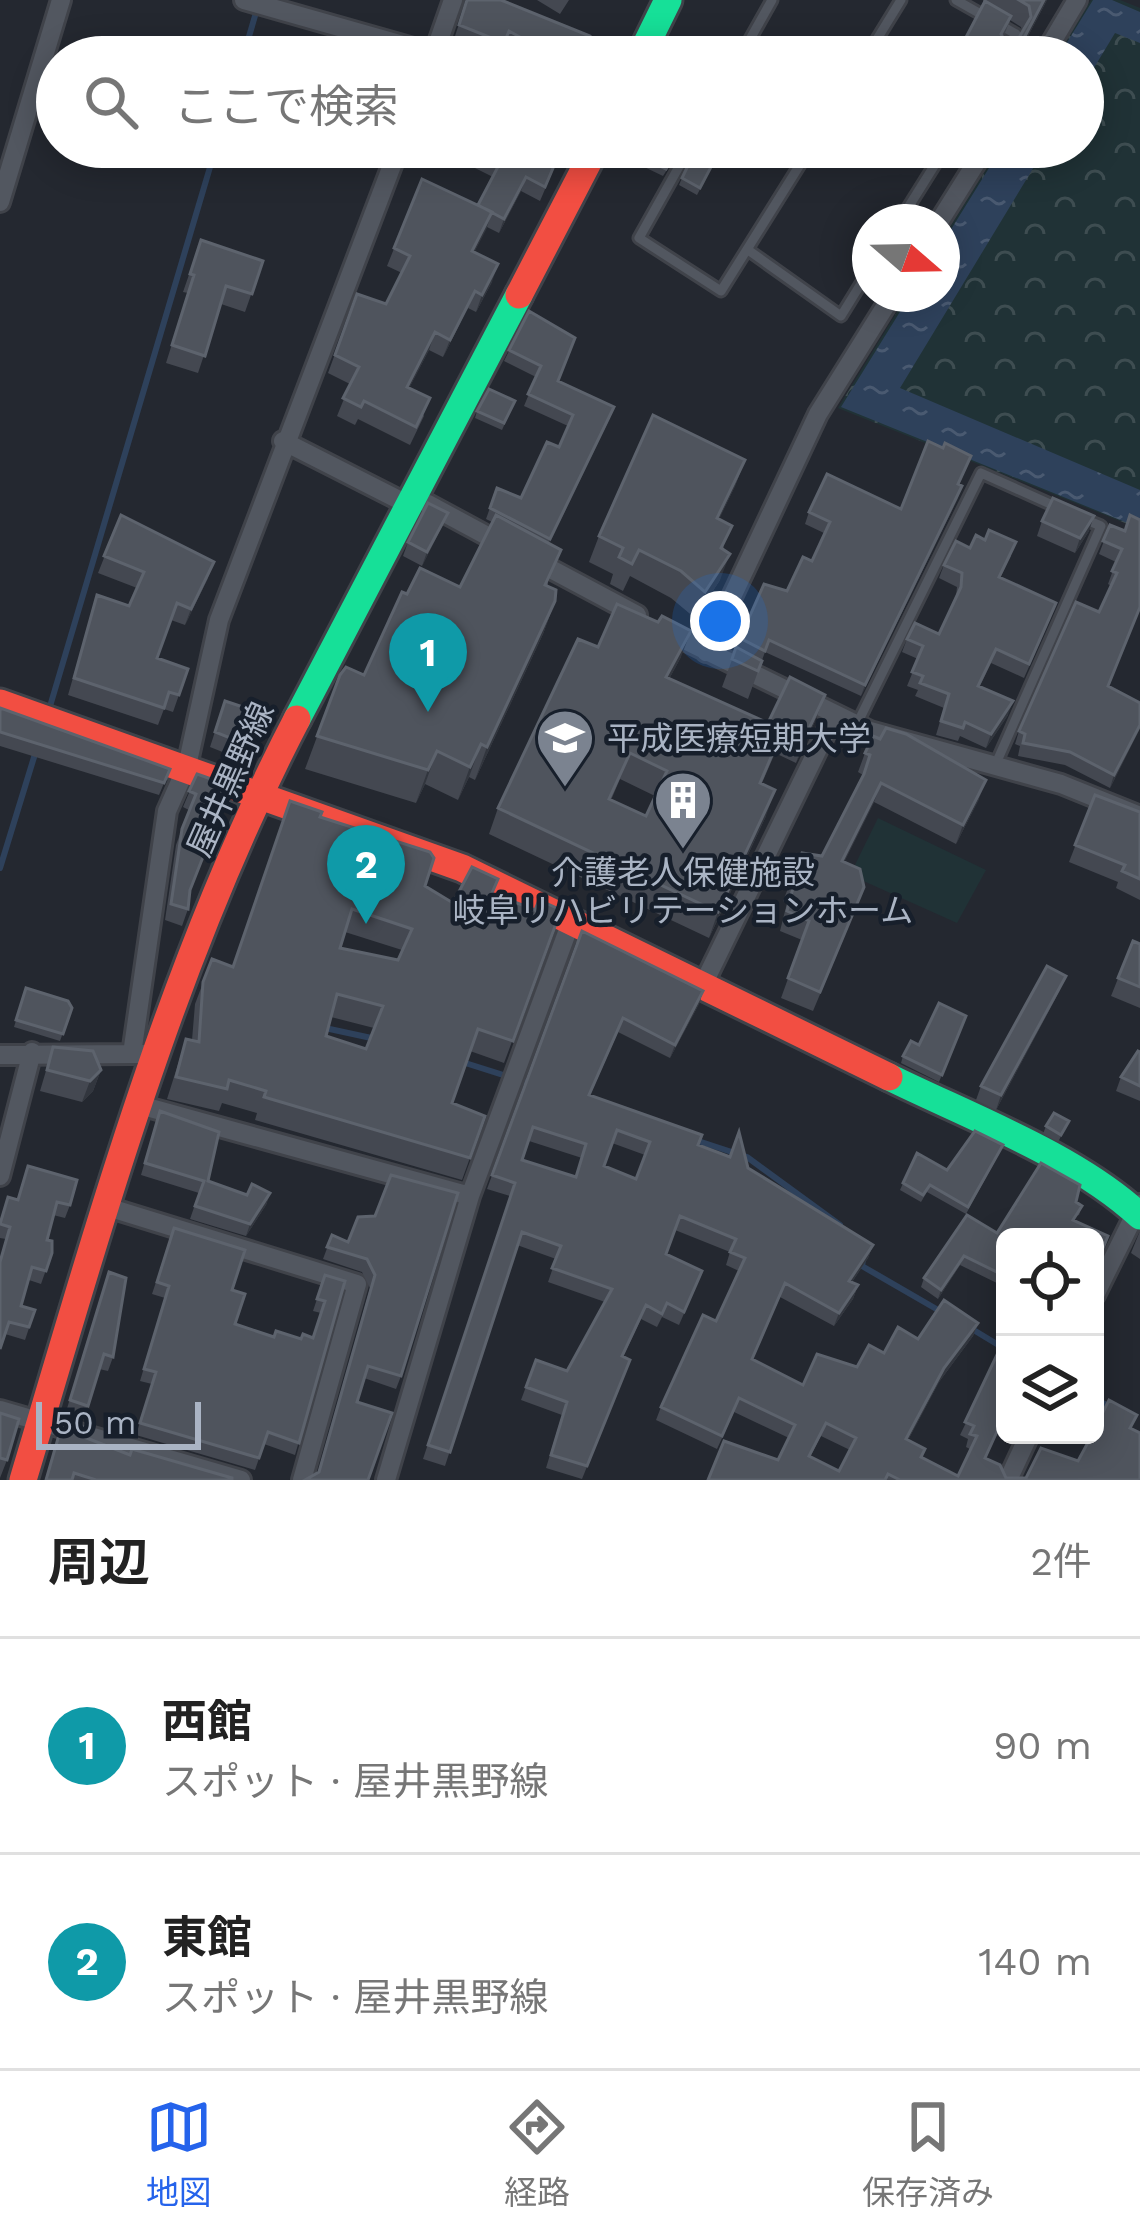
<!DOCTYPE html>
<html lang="ja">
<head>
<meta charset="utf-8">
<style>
  body { margin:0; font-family:"Work Sans","Noto Sans JP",sans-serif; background:#f2f2f2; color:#222 }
  .controls { position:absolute; right:36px; bottom:36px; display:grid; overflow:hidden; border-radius:18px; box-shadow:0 6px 30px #0003 }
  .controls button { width:108px; height:108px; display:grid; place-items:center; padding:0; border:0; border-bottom:3px solid #e0e0e0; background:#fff; color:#222; font:60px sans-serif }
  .compass { position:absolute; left:852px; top:204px; width:108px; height:108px; border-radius:50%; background:#fff; box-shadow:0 6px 30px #0003; rotate:110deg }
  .scale { position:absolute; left:36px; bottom:30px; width:165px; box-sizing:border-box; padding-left:12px; border:6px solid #aab4c4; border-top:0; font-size:33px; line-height:42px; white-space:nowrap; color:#aab4c4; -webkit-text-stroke:9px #171f2b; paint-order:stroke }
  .you { position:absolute; left:720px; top:621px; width:42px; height:42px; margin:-30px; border:9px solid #fff; border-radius:50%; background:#1a73e8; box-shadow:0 0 0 18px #1a73e833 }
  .badge { display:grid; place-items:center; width:78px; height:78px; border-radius:50%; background:#2563eb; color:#fff; font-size:39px; font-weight:700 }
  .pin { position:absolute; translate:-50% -99px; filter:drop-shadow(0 3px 6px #0008) }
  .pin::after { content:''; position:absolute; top:63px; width:42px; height:36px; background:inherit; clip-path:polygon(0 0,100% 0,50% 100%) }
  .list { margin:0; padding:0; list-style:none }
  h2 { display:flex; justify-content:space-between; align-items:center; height:156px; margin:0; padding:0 48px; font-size:51px }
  h2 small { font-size:39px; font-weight:400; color:#767676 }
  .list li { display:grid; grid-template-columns:78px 1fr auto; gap:36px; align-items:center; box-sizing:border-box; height:216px; padding:0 48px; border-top:3px solid #e0e0e0 }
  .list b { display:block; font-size:45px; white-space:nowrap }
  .list p { margin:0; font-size:39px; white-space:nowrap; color:#767676 }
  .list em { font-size:39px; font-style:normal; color:#767676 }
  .icon { flex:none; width:66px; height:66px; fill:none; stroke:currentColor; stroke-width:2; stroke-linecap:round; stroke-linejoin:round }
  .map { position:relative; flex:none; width:1140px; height:1480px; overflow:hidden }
  .search { position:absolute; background:#fff; box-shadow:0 6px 30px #0003; left:36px; right:36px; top:36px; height:132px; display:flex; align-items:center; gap:30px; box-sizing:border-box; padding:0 42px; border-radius:66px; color:#767676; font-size:45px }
  .sheet { height:588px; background:#fff }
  nav { display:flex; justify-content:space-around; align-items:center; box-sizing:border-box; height:168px; border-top:3px solid #e0e0e0; background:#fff; font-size:33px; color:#767676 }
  nav a { display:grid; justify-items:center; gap:6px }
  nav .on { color:#2563eb }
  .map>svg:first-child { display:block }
  .green { fill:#203236 }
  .park { fill:url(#park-crowns) }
  .water { fill:url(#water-ripples) }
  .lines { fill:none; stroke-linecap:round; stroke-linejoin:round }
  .stream { stroke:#2e415b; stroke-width:6 }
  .lane-casing { stroke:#40434a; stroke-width:15 }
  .street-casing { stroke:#40434a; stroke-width:24 }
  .fast-casing { stroke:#40434a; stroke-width:33 }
  .jam-casing { stroke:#40434a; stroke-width:33 }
  .lane { stroke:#525760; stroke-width:9 }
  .street { stroke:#525760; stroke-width:18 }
  .fast { stroke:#16e098; stroke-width:27 }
  .jam { stroke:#f24e42; stroke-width:27 }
  .wall { fill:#444851; fill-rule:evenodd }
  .shaded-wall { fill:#32363e }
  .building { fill:#4f545d; stroke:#5d636d; stroke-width:3; fill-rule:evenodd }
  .labels { text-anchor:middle; stroke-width:9; stroke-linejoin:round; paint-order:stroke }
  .poi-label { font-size:33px; fill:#aab4c4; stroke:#171f2b; text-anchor:start }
  .street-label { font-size:33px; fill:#aab4c4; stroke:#171f2b }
</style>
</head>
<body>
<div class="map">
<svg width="1140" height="1480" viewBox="0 0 1140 1480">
  <defs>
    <pattern id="park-crowns" width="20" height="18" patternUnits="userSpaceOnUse" patternTransform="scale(3)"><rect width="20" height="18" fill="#203236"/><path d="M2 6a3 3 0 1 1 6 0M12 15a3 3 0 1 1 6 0" fill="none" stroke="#3e4d51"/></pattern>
    <pattern id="water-ripples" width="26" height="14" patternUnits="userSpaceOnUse" patternTransform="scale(3)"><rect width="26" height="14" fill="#2e415b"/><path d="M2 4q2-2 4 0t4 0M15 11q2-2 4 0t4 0" fill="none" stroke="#4a5a71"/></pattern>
  </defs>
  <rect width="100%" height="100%" fill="#242830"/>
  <path class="green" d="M878,818L986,870L957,923L859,879L855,865Z"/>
  <path class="park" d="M1091,0H1120L1140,8V529L838,408L908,294H942V240L1000,147H1083V57H1056Z"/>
  <path class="water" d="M1093,0H1112L1140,12V43L1115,33L1083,86V57H1058Z
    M1002,147H1046L900,388L1140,490V528L841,407L911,294H942V244Z"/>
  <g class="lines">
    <path class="stream" d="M243,57L257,9
      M48,713L216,147
      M0,868L35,754
      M325,1028L376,1039
      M459,1061L532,1084
      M692,1139L747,1157L840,1225
      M863,1260L862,1266L945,1314
      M972,1329L1005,1349
      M1095,1399L1110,1407"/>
    <g class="lane-casing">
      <path id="lane" d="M956,0L1016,34L1002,57
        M740,57L772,0
        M866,57L901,0
        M690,147L639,238L721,291L811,147
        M899,222L946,147
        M748,250L841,316L870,269
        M858,722L981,473L1057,507
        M994,768L1101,526L1084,519"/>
    </g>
    <g class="street-casing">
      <path id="street" d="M244,0L445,57
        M433,57L453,0
        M1043,57L1077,0
        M0,202L61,0
        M939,222L986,147
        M283,441L405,503
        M428,504L504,545
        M534,560L637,615
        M666,631L870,731L1061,784L1140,816
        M706,652L818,414L893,294
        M702,987L834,716
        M157,1054H132L167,811L187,766L219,620L399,147
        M0,1055L132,1054
        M136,1104L470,1196
        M0,1176L32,1052
        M104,1206L357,1284L302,1480
        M1095,1295L1140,1204
        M0,1410L241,1480
        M386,1480L470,1196L572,919
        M1008,1480L1029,1435"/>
    </g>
    <g class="fast-casing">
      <path id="fast" d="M640,57L668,0
        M297,719L519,295
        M889,1077C968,1116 1076,1156 1140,1216"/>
    </g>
    <g class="jam-casing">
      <path id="jam" d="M519,295L596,147
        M0,703L462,868L889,1077
        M23,1480C100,1223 172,959 297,719"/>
    </g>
    <use href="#lane" class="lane"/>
    <use href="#street" class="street"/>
    <use href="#fast" class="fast"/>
    <use href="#jam" class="jam"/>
  </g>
  <path class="wall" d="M467,0L594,57H525L504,45L499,57H497L454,39Z
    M537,0H569L560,14Z
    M983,0H1047L1017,57H957L983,5ZM1010,20L1021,27L1022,32L1017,41L1006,44L1003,38Z
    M482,147H563L540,201L521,191L499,233L487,227L474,252L492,282L476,312L468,308L443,357L429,350L409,388L424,416L410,445L358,419L355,425L337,416L350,384L328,373L357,294L386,304L402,273L387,266L422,179L478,206L493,177L473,167Z
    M612,147H682L663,176L613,152Z
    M718,155L697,195L679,185L682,178Z
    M201,240L263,261L245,312L221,304L198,373L166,363L188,293L183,292Z
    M529,311L558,381L614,407L549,543L548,586L555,601L543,634L475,780L469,777L458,800L425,784L416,803L305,769L340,675H364L407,594L460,587L492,522L486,519L497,488L521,498L559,447L568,426L524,406L536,377L504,361Z
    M515,401L502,430L475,418L477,411Z
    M745,460L735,486L719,519L724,550L720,580L695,618L671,598L630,576L623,591L610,584L613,574L589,562L599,536Z
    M967,467L959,484L958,498L861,696L765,652L748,699L722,687L740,638L787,591L812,561L824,533L805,524L809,512L901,509Z
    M448,513L422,566L403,556L408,542Z
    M121,515L208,578L185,625L171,620L157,658L188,669L173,712L164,709L158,725L68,695L97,595L129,606L137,588L98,573Z
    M1042,521L1089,531L1075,553L1037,536Z
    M1110,525L1125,531L1108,686L1140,703V728L1110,788L1065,765L1018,756L1020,746L1015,744L1019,731L1099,612L1111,586L1108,584L1116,562L1099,554Z
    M970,548L1011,556L1000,578L1051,617L1024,678L991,663L980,686L1008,715L986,748L960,736L958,741L936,735L944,708L915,696L918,690L907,686L918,659L902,652L907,639L939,634L956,597L957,587L939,578L944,565Z
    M658,622L681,657L669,679L768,723L815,721L796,763L775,753L762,783L766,816L709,938L489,834L498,808L598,647ZM620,779L655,796L646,816L611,800Z
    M225,701L245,744L240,759L210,747Z
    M0,708L170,769L159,795L0,746Z
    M865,753L979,799L956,844L874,802L844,862L857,906L813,1011L781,998L802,940L780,931L787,903L783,901L802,853L822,856L863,775L858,772Z
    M197,774L188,909L182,926L165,920L176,845L189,810L183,807Z
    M1095,795L1140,812V900L1116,888L1118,882L1069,862Z
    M320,817L453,903L493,893L535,910H561L504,1063L470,1051L452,1103L485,1116L462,1180L255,1120L257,1113L222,1103L219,1111L167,1099L186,1039L192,1040L195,1004L212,959L233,967ZM345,932L402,950L398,960L340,948ZM331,1017L374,1028L366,1049L326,1036Z
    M582,931L703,991L699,1004L670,1058L618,1032L590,1095L748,1168L873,1245L868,1258L852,1282L858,1285L853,1299L834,1326L780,1297L753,1359L803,1385L857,1367L884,1353L918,1339L978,1323L973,1336L939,1382L908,1440L922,1457L958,1476L970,1449L966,1447L968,1439L960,1435L1005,1343V1416L986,1458L1006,1478H1026L1078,1461L1132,1429L1140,1480H708L778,1460L789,1438L734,1412L717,1449L656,1420L661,1407L716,1321L739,1271L726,1265L730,1252L675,1230L666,1254L697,1284L679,1325L662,1317L657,1327L641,1319L623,1357L630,1360L582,1479L546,1468L562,1415L521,1400L536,1360L567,1371L605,1302L548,1282L556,1259L517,1245L445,1466L423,1459L510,1196L487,1189ZM529,1141L582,1158L575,1177L522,1160ZM612,1143L645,1155L636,1179L604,1166ZM821,1436L850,1450L839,1471L810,1457Z
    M1133,941L1140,944V1008L1111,996Z
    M26,988L72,1008L60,1041L14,1027Z
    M1060,990L996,1110L976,1100L981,1086Z
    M966,1016L939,1082L901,1063L903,1056Z
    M53,1047L101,1070L93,1091L82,1102L40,1091Z
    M1140,1052V1101L1116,1091L1121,1077Z
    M1069,1121L1058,1142L1043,1134L1046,1126Z
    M156,1123L208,1181L247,1195L270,1193L266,1205L246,1236L190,1219L199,1193L141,1175Z
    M1000,1152L966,1214L927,1192L921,1202L900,1190L917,1153L947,1170Z
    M28,1166L70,1205L65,1218L53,1215L47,1240L52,1253L41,1284L29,1280L21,1306L35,1310L25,1340L5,1334L0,1349V1259L6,1239L0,1238V1221L8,1197L17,1200Z
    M1076,1202L1082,1206L1079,1215L1005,1237V1287L960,1265L938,1299L921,1287L924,1278L997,1233Z
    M375,1216L401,1376L396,1389L364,1378L357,1402L318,1473L370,1288L362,1272L323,1259L332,1235L348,1242Z
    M174,1228L232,1290L235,1324L274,1337L301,1339L312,1338L321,1313L313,1311L325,1275L345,1281L295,1455L264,1444L255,1470L136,1435L152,1384L140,1381L165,1298L152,1294Z
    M1140,1231V1259L1131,1253Z
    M104,1287L113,1357L108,1371L99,1369L83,1420L65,1415Z
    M0,1413L7,1460L0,1478Z
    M61,1428L130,1455L232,1480H45Z"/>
  <path class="shaded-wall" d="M1044,0H1047L1017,57H1014Z
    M526,177L521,191L499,233L504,219Z
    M492,212L486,230L466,268L472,251Z
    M498,264L492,282L476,312L482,295Z
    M475,291L468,308L443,357L450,340Z
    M435,332L429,350L401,404L407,387Z
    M614,407L610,418L546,551L550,539Z
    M745,460L735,486L707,544L717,518Z
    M962,486L958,498L861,696L865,685Z
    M448,513L442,527L422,566L427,552Z
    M1094,516L1089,531L1075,553L1080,538Z
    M730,554L720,580L695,618L705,592Z
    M214,562L208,578L185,625L191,609Z
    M555,601L543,634L475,780L487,747Z
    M691,631L681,657L656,703L666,677Z
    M825,695L815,721L796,763L805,737Z
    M1013,701L1008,715L986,748L991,734Z
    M1140,725V728L1110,788L1114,775Z
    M481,744L469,777L458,800L470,767Z
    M437,751L425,784L416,803L428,770Z
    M986,780L979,799L956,844L963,825Z
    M881,783L874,802L835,880L842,861Z
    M775,790L766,816L709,938L718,912Z
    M1066,976L1060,990L996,1110L1001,1095Z
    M703,991L699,1004L670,1058L675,1045Z
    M101,1070L93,1091L82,1102L90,1081Z
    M270,1193L266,1205L246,1236L250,1224Z
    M873,1245L868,1258L844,1294L849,1281Z
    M964,1256L960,1265L938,1299L941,1290Z
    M858,1285L853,1299L834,1326L839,1313Z
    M978,1323L973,1336L939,1382L901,1453L906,1439L944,1368Z"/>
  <path class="building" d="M467,0H501L590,36L598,45L592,57H535L540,48L509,31L504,43L459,25Z
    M1019,0H1044L1014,57H984L962,45L985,1L1011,16L1001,34L1006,44L1017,41L1031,17L1029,6Z
    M482,147H562L545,187L526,177L504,219L478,205L500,163L478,152Z
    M621,147H680L666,169Z
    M697,147L721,148L700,188L682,178Z
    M422,179L492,212L472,251L498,264L482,295L475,291L450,340L435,332L407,387L430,398L416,427L364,401L361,407L343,398L359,367L335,355L357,294L386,304L410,256L394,248Z
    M201,240L263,261L252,294L226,286L205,356L172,345L194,275L190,274Z
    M529,311L575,338L558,381L614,407L550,539L490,508L497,488L521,498L547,442L559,447L573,415L528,394L541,366L509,350Z
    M489,389L515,401L504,423L477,411Z
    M653,415L745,460L717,518L732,526L721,548L730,554L705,592L681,571L639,550L632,564L619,557L623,548L599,536Z
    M928,441L943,448L945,443L971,456L958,484L962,486L865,685L769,640L765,651L740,638L764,584L787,591L803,557L812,561L830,522L809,512L827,474L901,509Z
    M1053,498L1094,516L1080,538L1042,521Z
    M428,503L448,513L427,552L408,542Z
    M121,515L214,562L191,609L177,603L157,658L188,669L179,695L169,692L164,708L74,678L97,595L129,606L144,572L104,556Z
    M496,515L561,550L545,585L556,590L555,601L487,747L481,744L470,767L437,751L428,770L317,736L340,675L346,667L364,675L402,592L407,594L420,568L460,587Z
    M1130,515L1140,520V607L1108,686L1140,703V725L1114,775L1070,752L1023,743L1025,734L1019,731L1076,602L1099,612L1117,573L1112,571L1122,549L1103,541L1110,525L1125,531Z
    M989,530L1016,542L999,577L1056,603L1029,664L996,649L978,686L1013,701L991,734L965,722L963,728L941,721L949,694L920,683L923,676L912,672L923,646L907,639L915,623L939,634L961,587L962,573L944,565L956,541L970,548L976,535L985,540Z
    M617,604L658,622L662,616L691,631L666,677L768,723L790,677L825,695L805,737L784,727L760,783L775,790L718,912L498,808L578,639L598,647ZM630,753L667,771L646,816L609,799Z
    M736,647L762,661L758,671L732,659Z
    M225,701L255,711L245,744L215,732Z
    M0,708L170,769L164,783L0,732Z
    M886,728L906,734L986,780L963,825L881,783L842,861L860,869L864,887L820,992L788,978L809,921L787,911L794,884L790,882L802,853L822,856L864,774L870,755L865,753L873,736L880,739Z
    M197,774L231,786L190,890L188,909L171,904L182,829L196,794L189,791Z
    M1095,795L1140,812V879L1122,871L1125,865L1075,845Z
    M290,801L322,812L320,817L430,852L434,858L425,886L453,903L472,867L498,879L492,893L535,910L539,900L561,910L513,1041L478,1029L452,1103L485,1116L470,1158L264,1097L266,1091L229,1080L227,1089L176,1077L186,1039L199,1042L203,982L212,959L233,967ZM352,909L412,929L398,960L340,948ZM337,994L383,1006L366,1049L326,1036Z
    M582,931L703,991L675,1045L623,1018L589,1095L702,1135L698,1145L730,1157L739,1132L748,1168L873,1245L849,1281L858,1285L839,1313L785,1283L752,1359L803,1385L817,1354L857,1367L869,1345L884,1353L898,1327L918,1339L944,1300L978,1323L944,1368L906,1439L925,1449L921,1457L958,1476L977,1436L970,1434L974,1426L965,1422L1003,1342L1005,1343V1414L985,1458L1000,1465L1006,1478H1026L1041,1448L1078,1461L1092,1435H1095V1428L1109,1400L1137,1415L1130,1428L1140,1433V1480H900L888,1474L885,1480H708L724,1441L778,1460L795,1425L739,1398L722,1436L661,1407L703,1315L716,1321L745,1258L730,1252L736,1239L680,1216L666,1254L702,1271L684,1312L667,1303L662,1314L646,1305L622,1356L630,1360L587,1466L551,1455L567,1402L526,1387L536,1360L567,1371L612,1289L552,1268L561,1246L522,1232L450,1452L428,1445L515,1183L492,1175ZM533,1127L586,1144L576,1177L522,1160ZM617,1130L650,1142L636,1179L604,1166ZM826,1423L856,1438L839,1471L809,1456Z
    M1133,941L1140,944V987L1118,978Z
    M1047,966L1066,976L1001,1095L981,1086Z
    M26,988L68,1001L72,1008L63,1034L16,1020Z
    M939,1003L966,1016L942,1075L903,1056L911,1041L919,1045Z
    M53,1047L93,1051L101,1070L90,1081L47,1070Z
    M1138,1051L1140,1052V1086L1121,1077Z
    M160,1111L219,1132L208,1181L247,1195L252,1184L270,1193L250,1224L195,1206L204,1181L145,1163Z
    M1054,1113L1069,1121L1061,1135L1046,1126Z
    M975,1131L1003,1145L968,1207L930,1185L923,1195L903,1183L917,1153L947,1170Z
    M1041,1163L1080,1185L1076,1202L1082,1206L1073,1220L1108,1236L1095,1268V1237H1005V1276L964,1256L941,1290L924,1278L967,1215L997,1233Z
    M28,1166L77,1180L70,1205L57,1202L47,1240L52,1241V1253L46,1271L32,1267L21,1306L35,1310L29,1327L9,1322L0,1349V1262L10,1227L0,1224L8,1197L18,1200Z
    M391,1175L458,1193L401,1376L368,1366L357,1402L392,1413L368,1480H305L319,1472L375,1275L367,1259L327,1247L332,1235L348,1242L358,1217L375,1216Z
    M174,1228L245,1250L232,1290L245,1294L235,1324L274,1337L276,1331L301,1339L303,1334L313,1338L325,1301L317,1299L325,1275L345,1281L299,1443L268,1432L259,1458L140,1423L156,1372L144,1369L169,1286L157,1282Z
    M109,1272L126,1278L113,1357L104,1354L88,1406L70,1400Z
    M0,1413L19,1419L7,1460L0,1458Z
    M61,1428L130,1455L132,1449L232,1478V1480H96L74,1473L72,1480H46Z"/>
  <defs>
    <g id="university-pin" transform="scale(3)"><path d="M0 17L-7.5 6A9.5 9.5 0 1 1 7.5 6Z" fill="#7b8390" stroke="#171f2b"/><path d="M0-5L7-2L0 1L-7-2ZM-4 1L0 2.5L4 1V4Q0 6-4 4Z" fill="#fff"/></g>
    <g id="building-pin" transform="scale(3)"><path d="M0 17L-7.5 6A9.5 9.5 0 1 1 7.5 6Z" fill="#7b8390" stroke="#171f2b"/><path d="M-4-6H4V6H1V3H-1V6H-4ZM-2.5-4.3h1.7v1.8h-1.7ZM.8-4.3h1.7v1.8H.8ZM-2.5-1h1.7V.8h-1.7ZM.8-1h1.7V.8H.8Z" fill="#fff"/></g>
  </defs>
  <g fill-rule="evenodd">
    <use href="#university-pin" x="565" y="738"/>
    <use href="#building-pin" x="683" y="800"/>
  </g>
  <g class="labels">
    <g class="poi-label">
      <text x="607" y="750">平成医療短期大学</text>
      <text x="683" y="884" text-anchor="middle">介護老人保健施設<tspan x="683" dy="38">岐阜リハビリテーションホーム</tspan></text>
    </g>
    <g class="street-label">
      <text transform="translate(230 779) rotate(-66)" y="12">屋井黒野線</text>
    </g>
  </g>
</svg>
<div class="controls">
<button><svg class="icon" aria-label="locate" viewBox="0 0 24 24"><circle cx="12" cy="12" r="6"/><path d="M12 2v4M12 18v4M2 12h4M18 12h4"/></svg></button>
<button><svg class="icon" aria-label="layers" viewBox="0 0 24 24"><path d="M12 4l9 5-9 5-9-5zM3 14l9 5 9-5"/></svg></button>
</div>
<svg class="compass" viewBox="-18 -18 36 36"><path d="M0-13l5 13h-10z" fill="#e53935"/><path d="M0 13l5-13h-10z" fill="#767676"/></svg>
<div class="scale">50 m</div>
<div class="you"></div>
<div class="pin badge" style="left:428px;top:712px;background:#0f9aa8">1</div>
<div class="pin badge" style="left:366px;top:924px;background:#0f9aa8">2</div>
<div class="search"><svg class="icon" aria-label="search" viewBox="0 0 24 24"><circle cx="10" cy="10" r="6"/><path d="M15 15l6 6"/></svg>ここで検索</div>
</div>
<section class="sheet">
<h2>周辺<small>2件</small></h2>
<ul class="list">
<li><span class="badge" style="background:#0f9aa8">1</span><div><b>西館</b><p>スポット · 屋井黒野線</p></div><em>90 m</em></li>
<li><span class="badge" style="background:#0f9aa8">2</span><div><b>東館</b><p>スポット · 屋井黒野線</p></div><em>140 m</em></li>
</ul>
</section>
<nav>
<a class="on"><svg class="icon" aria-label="map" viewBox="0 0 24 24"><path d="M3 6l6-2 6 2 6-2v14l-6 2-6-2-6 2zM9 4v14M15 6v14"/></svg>地図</a>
<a><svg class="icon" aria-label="directions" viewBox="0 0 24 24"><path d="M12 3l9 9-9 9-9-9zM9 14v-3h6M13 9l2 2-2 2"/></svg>経路</a>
<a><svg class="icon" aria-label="saved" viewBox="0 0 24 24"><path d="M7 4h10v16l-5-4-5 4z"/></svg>保存済み</a>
</nav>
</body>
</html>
